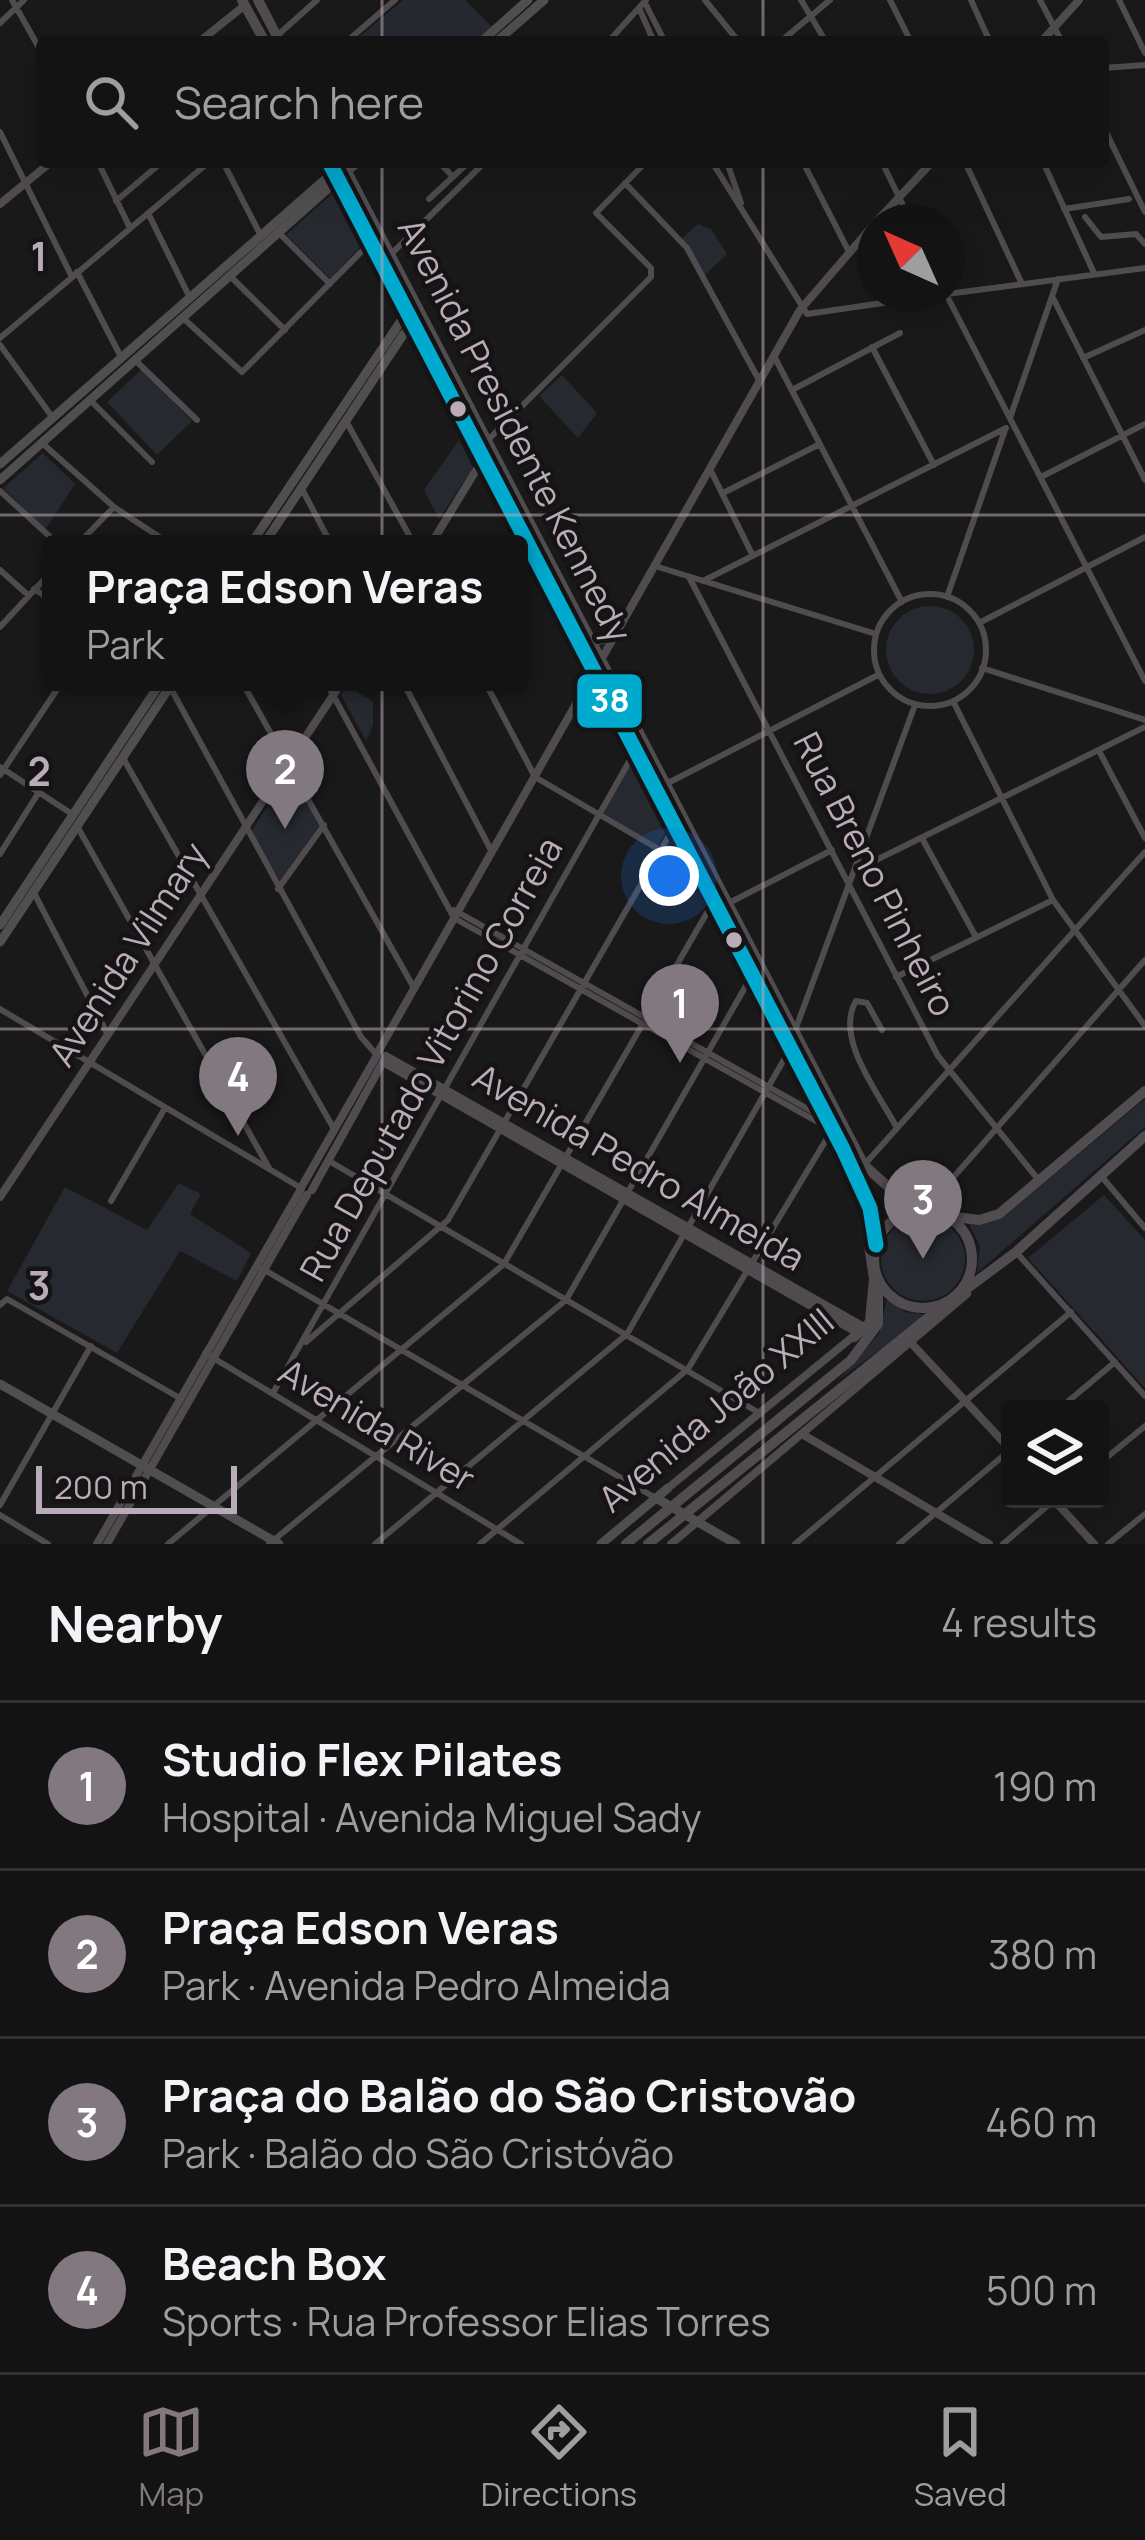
<!DOCTYPE html>
<html lang="en">
<head>
<meta charset="utf-8">
<style>
  body { margin:0; font-family:Manrope,sans-serif; background:#202021; color:#f1f3f6 }
  .controls { position:absolute; right:36px; bottom:36px; display:grid; overflow:hidden; border-radius:12px; box-shadow:0 12px 48px #0002 }
  .controls button { width:108px; height:108px; display:grid; place-items:center; padding:0; border:0; border-bottom:3px solid #323233; background:#131313; color:#f1f3f6; font:60px sans-serif }
  .compass { position:absolute; left:857px; top:204px; width:108px; height:108px; border-radius:50%; background:#131313; box-shadow:0 12px 48px #0002; rotate:315deg }
  .scale { position:absolute; left:36px; bottom:30px; width:201px; box-sizing:border-box; padding-left:12px; border:6px solid #b9abb7; border-top:0; font-size:33px; line-height:42px; white-space:nowrap; color:#b9abb7; -webkit-text-stroke:9px #151314; paint-order:stroke }
  .you { position:absolute; left:669px; top:876px; width:42px; height:42px; margin:-30px; border:9px solid #fff; border-radius:50%; background:#1a73e8; box-shadow:0 0 0 18px #1a73e833 }
  .badge { display:grid; place-items:center; width:78px; height:78px; border-radius:50%; background:#817880; color:#fff; font-size:39px; font-weight:700 }
  .pin { position:absolute; translate:-50% -99px; filter:drop-shadow(0 3px 6px #0008) }
  .pin::after { content:''; position:absolute; top:63px; width:42px; height:36px; background:inherit; clip-path:polygon(0 0,100% 0,50% 100%) }
  .popup { position:absolute; left:42px; top:535px; width:486px; height:156px; box-sizing:border-box; display:grid; place-content:center; border-radius:12px; background:#131313; filter:drop-shadow(0 3px 9px #0005); font-size:39px; white-space:nowrap; color:#9d9ea0 }
  .popup b { font-size:45px; color:#f1f3f6 }
  .popup::after { content:''; position:absolute; left:50%; top:100%; margin-left:-24px; border:24px solid transparent; border-top-color:#131313 }
  .list { margin:0; padding:0; list-style:none }
  h2 { display:flex; justify-content:space-between; align-items:center; height:156px; margin:0; padding:0 48px; font-size:51px }
  h2 small { font-size:39px; font-weight:400; color:#9d9ea0 }
  .list li { display:grid; grid-template-columns:78px 1fr auto; gap:36px; align-items:center; box-sizing:border-box; height:168px; padding:0 48px; border-top:3px solid #323233 }
  .list b { display:block; font-size:45px; white-space:nowrap }
  .list p { margin:0; font-size:39px; white-space:nowrap; color:#9d9ea0 }
  .list em { font-size:39px; font-style:normal; color:#9d9ea0 }
  .icon { flex:none; width:66px; height:66px; fill:none; stroke:currentColor; stroke-width:2; stroke-linecap:round; stroke-linejoin:round }
  .map { position:relative; flex:none; width:1145px; height:1544px; overflow:hidden }
  .search { position:absolute; background:#131313; box-shadow:0 12px 48px #0002; left:36px; right:36px; top:36px; height:132px; display:flex; align-items:center; gap:30px; box-sizing:border-box; padding:0 42px; border-radius:12px; color:#9d9ea0; font-size:45px }
  .sheet { height:828px; background:#131313 }
  nav { display:flex; justify-content:space-around; align-items:center; box-sizing:border-box; height:168px; border-top:3px solid #323233; background:#131313; font-size:33px; color:#9d9ea0 }
  nav a { display:grid; justify-items:center; gap:6px }
  nav .on { color:#817880 }
  .map>svg:first-child { display:block }
  .green { fill:#26292f }
  .lines { fill:none; stroke-linecap:round; stroke-linejoin:round }
  .minor { stroke:#4f4b4e; stroke-width:6 }
  .tertiary { stroke:#4f4b4e; stroke-width:8 }
  .secondary { stroke:#514e50; stroke-width:9 }
  .primary { stroke:#504c50; stroke-width:10 }
  .bus-1-casing { stroke:#151314; stroke-width:24 }
  .bus-1 { stroke:#00a9ce; stroke-width:15 }
  .grid { fill:none; stroke:#b9abb7; stroke-width:3; stroke-opacity:0.55 }
  .bus-dot { fill:#b9abb7; stroke:#151314; stroke-width:4.5 }
  .labels { text-anchor:middle; stroke-width:9; stroke-linejoin:round; paint-order:stroke }
  .street-label { font-size:36px; fill:#b9abb7; stroke:#151314 }
  .grid-label { font-size:39px; text-anchor:middle; font-weight:bold; fill:#b9abb7; stroke:#151314; stroke-width:9; stroke-linejoin:round; paint-order:stroke }
  .line-badge { stroke:#151314; stroke-width:4.5 }
  .badge-label { font-size:33px; text-anchor:middle; font-weight:bold; fill:#fff }
</style>
</head>
<body>
<div class="map">
<svg width="1145" height="1544" viewBox="0 0 1145 1544">
  <rect width="100%" height="100%" fill="#191919"/>
  <path class="green" d="M403,0H465L492,27L475,42H353Z
    M334,192L362,245L330,279L286,235Z
    M698,224L711,229L727,254L705,275L682,238Z
    M142,369L192,421L157,455L107,402Z
    M562,375L597,413L578,438L539,396Z
    M459,440L473,468L439,519L424,490Z
    M43,453L75,484L45,530L3,488Z
    M886 650a44 44 0 1 1 88 0a44 44 0 1 1-88 0Z
    M349,682H361L356,692L373,701V725L366,741L341,695Z
    M635,751L670,823L657,847L598,814Z
    M290,771L319,826L281,882L251,832Z
    M1145,1099V1127L977,1273L980,1247L969,1224L1008,1213Z
    M179,1183L201,1194L190,1214L251,1253L237,1281L180,1251L117,1353L7,1291L65,1187L147,1230Z
    M1104,1195L1145,1240V1388L1028,1258Z
    M881 1259a42 42 0 1 1 84 0a42 42 0 1 1-84 0Z
    M887,1299L905,1312L929,1315L838,1380L879,1334Z"/>
  <g class="lines">
    <path class="minor" d="M12,0L42,53
      M705,0L739,42
      M801,0L826,42
      M890,0L911,42
      M971,0L990,42
      M1040,0L1062,42
      M1119,0L1145,53
      M645,3L665,42
      M639,8L654,42
      M0,23L24,0
      M270,42L317,0
      M346,42L395,0
      M608,42L646,0
      M780,42L830,0
      M1103,68L1145,65
      M1103,126L1145,212
      M0,132L72,277
      M98,162L130,228
      M223,162L261,236
      M439,162L453,177
      M712,162L807,314L945,294
      M727,162L741,203
      M803,162L848,250
      M882,162L911,222
      M965,162L1022,284
      M1043,162L1094,273
      M625,183L687,248L760,382
      M429,199L469,162
      M116,201L162,162
      M1064,209L1129,199
      M148,213L190,298
      M1085,217L1101,237L1136,234L1145,244
      M279,233L330,284
      M382,263L485,162
      M77,272L121,357
      M230,276L285,330
      M946,294L1145,681
      M947,294L1145,268
      M1053,298L1145,480
      M183,318L242,372L371,242
      M0,338L209,162
      M0,345L53,418
      M872,347L934,465
      M774,356L902,602
      M1083,358L1145,330
      M135,360L197,420
      M792,390L900,333
      M90,400L152,462
      M1010,418L1058,279
      M346,421L414,544
      M488,440L651,277V268L596,213L646,162
      M42,443L114,507L170,544
      M710,469L753,556
      M1041,477L1145,424
      M302,489L331,544
      M0,491L58,544
      M723,493L820,444
      M78,544L114,507
      M655,566L876,634
      M0,570L28,595
      M689,577L938,1056L1037,1178
      M703,581L1006,428
      M34,589L51,600
      M874 650a56 56 0 1 1 112 0a56 56 0 1 1-112 0Z
      M947,597L1005,430
      M979,623L1145,537
      M0,627L51,572
      M982,668L1145,720
      M242,682L414,988
      M326,682L454,918L832,1130L688,1369L480,1544
      M403,682L492,852
      M485,682L535,777L660,850
      M169,685L361,1037L376,1054
      M953,701L1053,900L1145,1026
      M1099,751L1145,838
      M123,758L334,1129
      M0,767L72,814
      M0,775L62,682
      M668,783L878,675
      M77,826L269,1168
      M923,840L976,937
      M0,854L39,792
      M856,870L1145,727
      M278,889L324,825
      M34,893L107,1033
      M729,903L832,850
      M454,910L824,1118
      M896,977L1053,900
      M0,1009L301,1188
      M796,1028L915,705
      M882,1030L867,1003L856,1001C834,1038 879,1094 897,1128
      M329,1161L761,1414
      M864,1165L1145,852
      M1102,1177L1145,1228
      M111,1201L165,1108
      M928,1206L1145,960
      M1016,1252L1145,1396
      M261,1268L654,1497
      M0,1305L7,1299L178,1397
      M306,1342L448,1220L674,827
      M205,1353L521,1544
      M273,1393L635,751
      M1059,1409L1115,1362
      M1100,1463L1145,1426
      M0,1505L91,1346
      M0,1515L48,1544
      M168,1544L504,1264L712,904
      M269,1544L566,1300L751,977
      M375,1544L627,1334L790,1049
      M795,1544L1071,1312
      M899,1544L1010,1450
      M1003,1544L1053,1501
      M1108,1544L1145,1514"/>
    <path class="tertiary" d="M199,42L245,5
      M1041,42L1079,0
      M0,204L51,162
      M876,222L932,162
      M431,544L483,459
      M378,1052L800,310L875,223
      M386,1056L864,1327
      M302,1186L376,1057
      M312,1190L383,1062L858,1333
      M860,1192L873,1279L869,1320
      M0,1197L342,682
      M913,1345L1010,1449
      M802,1434L989,1544
      M668,1488L855,1335
      M1053,1499L1094,1544
      M97,1544L301,1189
      M107,1544L307,1195
      M671,1544L967,1294"/>
    <path class="secondary" d="M481,42L528,0
      M496,42L544,0
      M0,464L337,169
      M0,480L358,162
      M251,544L407,312
      M264,544L403,335L414,326
      M0,925L161,682
      M0,942L173,682
      M0,1384L279,1544
      M656,1498L736,1544
      M601,1544L668,1488"/>
    <path class="primary" d="M242,0L265,42
      M258,0L280,42
      M329,162L843,1149L870,1208L876,1245
      M342,162L864,1165L915,1211
      M592,641L615,637
      M874 1259a49 49 0 1 1 98 0a49 49 0 1 1-98 0Z
      M948,1216L979,1220L999,1214L1145,1091
      M961,1293L1016,1252L1145,1136
      M854,1337L875,1318
      M626,1544L851,1360L878,1324V1281
      M648,1544L949,1301"/>
    <g class="bus-1-casing">
      <path id="bus-1" d="M329,162L843,1149L870,1208L876,1245"/>
    </g>
    <use href="#bus-1" class="bus-1"/>
  </g>
  <path class="grid" d="M382,0V42M763,0V42M382,162V1544M763,162V1544M0,515H1145M0,1029H1145"/>
  <g class="bus-dot">
    <circle cx="458" cy="409" r="10"/>
    <circle cx="734" cy="940" r="10"/>
  </g>
  <g class="labels">
    <g class="street-label">
      <text transform="translate(515 430) rotate(63)" y="13">Avenida Presidente Kennedy</text>
      <text transform="translate(875 874) rotate(63)" y="13">Rua Breno Pinheiro</text>
      <text transform="translate(128 954) rotate(-57)" y="13">Avenida Vilmary</text>
      <text transform="translate(431 1059) rotate(-61)" y="13">Rua Deputado Vitorino Correia</text>
      <text transform="translate(639 1167) rotate(30)" y="13">Avenida Pedro Almeida</text>
      <text transform="translate(716 1410) rotate(-40)" y="13">Avenida João XXIII</text>
      <text transform="translate(377 1425) rotate(31)" y="13">Avenida River</text>
    </g>
  </g>
  <g class="grid-label">
    <text x="39" y="271">1</text>
    <text x="39" y="786">2</text>
    <text x="39" y="1300">3</text>
  </g>
  <rect class="line-badge" x="575" y="672" width="69" height="58" rx="12" fill="#00a9ce"/>
  <g class="badge-label">
    <text x="610" y="712">38</text>
  </g>
</svg>
<div class="controls">
<button><svg class="icon" aria-label="layers" viewBox="0 0 24 24"><path d="M12 4l9 5-9 5-9-5zM3 14l9 5 9-5"/></svg></button>
</div>
<svg class="compass" viewBox="-18 -18 36 36"><path d="M0-13l5 13h-10z" fill="#e53935"/><path d="M0 13l5-13h-10z" fill="#9d9ea0"/></svg>
<div class="scale">200 m</div>
<div class="you"></div>
<div class="pin badge" style="left:680px;top:1063px">1</div>
<div class="pin badge" style="left:285px;top:829px">2</div>
<div class="popup"><b>Praça Edson Veras</b>Park</div>
<div class="pin badge" style="left:923px;top:1259px">3</div>
<div class="pin badge" style="left:238px;top:1136px">4</div>
<div class="search"><svg class="icon" aria-label="search" viewBox="0 0 24 24"><circle cx="10" cy="10" r="6"/><path d="M15 15l6 6"/></svg>Search here</div>
</div>
<section class="sheet">
<h2>Nearby<small>4 results</small></h2>
<ul class="list">
<li><span class="badge">1</span><div><b>Studio Flex Pilates</b><p>Hospital · Avenida Miguel Sady</p></div><em>190 m</em></li>
<li><span class="badge">2</span><div><b>Praça Edson Veras</b><p>Park · Avenida Pedro Almeida</p></div><em>380 m</em></li>
<li><span class="badge">3</span><div><b>Praça do Balão do São Cristovão</b><p>Park · Balão do São Cristóvão</p></div><em>460 m</em></li>
<li><span class="badge">4</span><div><b>Beach Box</b><p>Sports · Rua Professor Elias Torres</p></div><em>500 m</em></li>
</ul>
</section>
<nav>
<a class="on"><svg class="icon" aria-label="map" viewBox="0 0 24 24"><path d="M3 6l6-2 6 2 6-2v14l-6 2-6-2-6 2zM9 4v14M15 6v14"/></svg>Map</a>
<a><svg class="icon" aria-label="directions" viewBox="0 0 24 24"><path d="M12 3l9 9-9 9-9-9zM9 14v-3h6M13 9l2 2-2 2"/></svg>Directions</a>
<a><svg class="icon" aria-label="saved" viewBox="0 0 24 24"><path d="M7 4h10v16l-5-4-5 4z"/></svg>Saved</a>
</nav>
</body>
</html>
